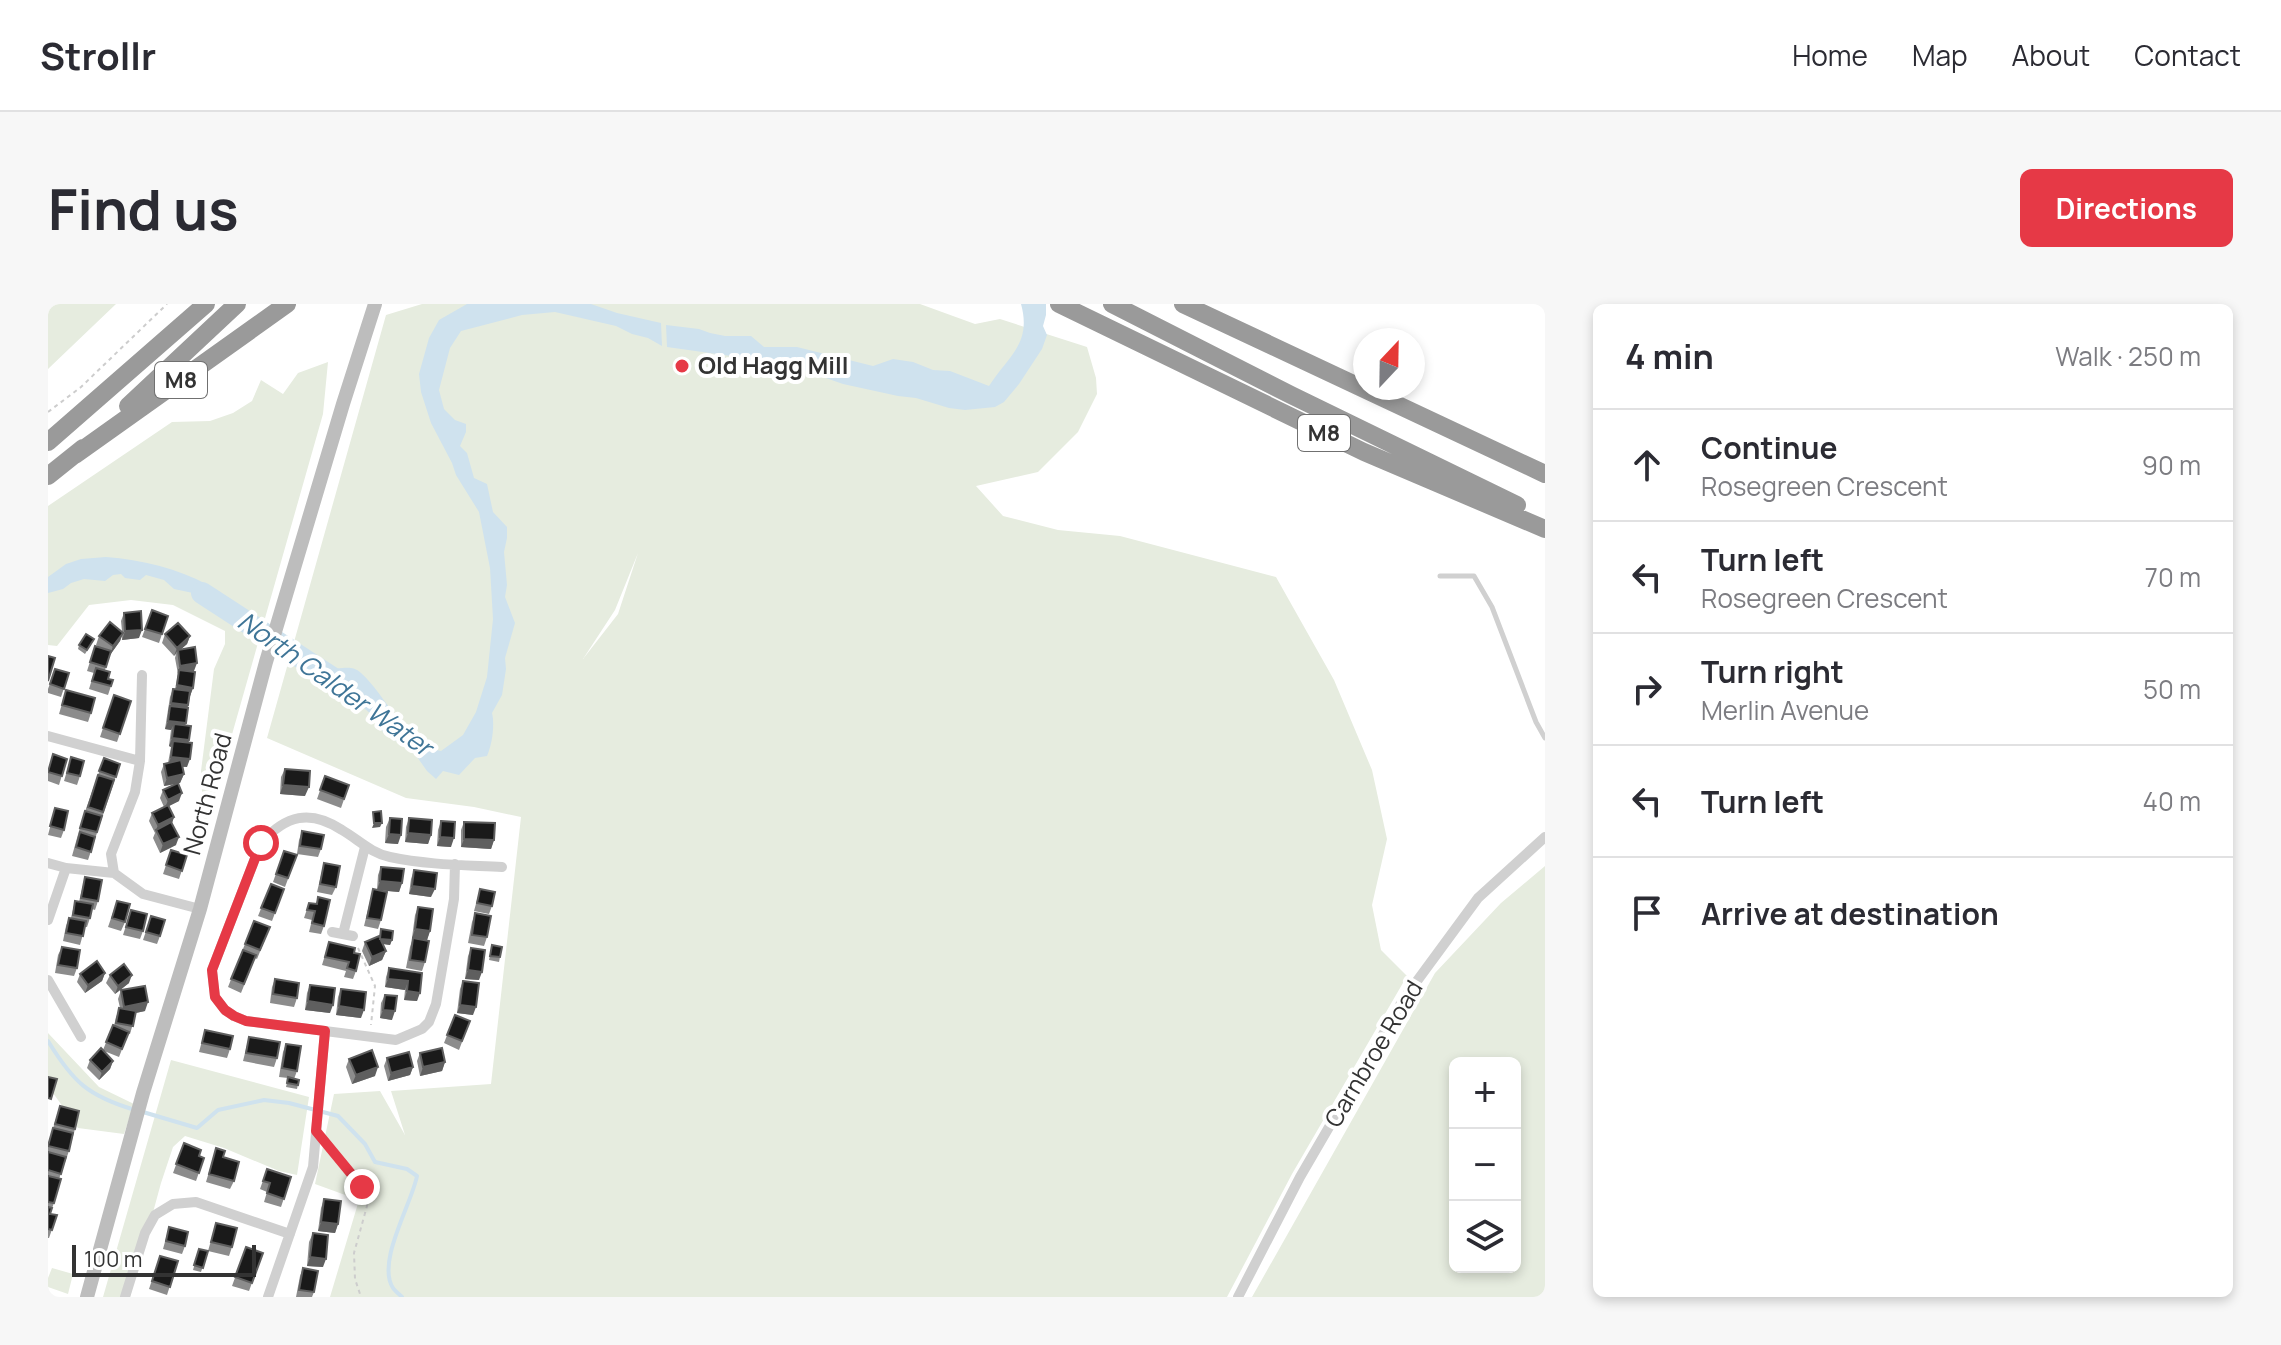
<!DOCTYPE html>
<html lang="en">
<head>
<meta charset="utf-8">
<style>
  body { margin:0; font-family:Manrope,sans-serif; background:#f7f7f7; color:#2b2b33 }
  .controls { position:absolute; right:24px; bottom:24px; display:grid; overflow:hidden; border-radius:12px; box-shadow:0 4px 12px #0003 }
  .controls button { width:72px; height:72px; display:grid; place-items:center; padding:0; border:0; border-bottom:2px solid #e1e1e2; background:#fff; color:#2b2b33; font:40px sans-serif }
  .compass { position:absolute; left:1305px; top:24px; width:72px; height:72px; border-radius:50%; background:#fff; box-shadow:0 4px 12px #0003; rotate:22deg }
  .scale { position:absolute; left:24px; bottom:20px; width:184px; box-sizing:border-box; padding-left:8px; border:4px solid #333; border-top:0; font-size:22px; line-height:28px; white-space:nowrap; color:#333; -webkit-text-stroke:6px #fff; paint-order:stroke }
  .stop { position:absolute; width:24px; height:24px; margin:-18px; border:6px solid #e63946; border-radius:50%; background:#fff }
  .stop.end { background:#e63946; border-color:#fff; box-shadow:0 2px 8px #0008 }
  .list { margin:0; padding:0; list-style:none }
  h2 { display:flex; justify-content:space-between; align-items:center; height:104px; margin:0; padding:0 32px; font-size:34px }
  h2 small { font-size:26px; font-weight:400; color:#7c7c81 }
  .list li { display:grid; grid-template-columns:52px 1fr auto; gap:24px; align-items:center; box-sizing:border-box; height:112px; padding:0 32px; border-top:2px solid #e1e1e2 }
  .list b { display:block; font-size:30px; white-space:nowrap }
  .list p { margin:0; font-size:26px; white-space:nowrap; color:#7c7c81 }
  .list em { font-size:26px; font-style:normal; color:#7c7c81 }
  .icon { flex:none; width:44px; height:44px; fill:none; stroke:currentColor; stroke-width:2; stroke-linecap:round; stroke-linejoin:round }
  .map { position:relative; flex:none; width:1497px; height:993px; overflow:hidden; border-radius:12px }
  header { display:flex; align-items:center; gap:48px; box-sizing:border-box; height:112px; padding:0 40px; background:#fff; border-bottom:2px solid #e1e1e2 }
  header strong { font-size:38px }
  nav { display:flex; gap:44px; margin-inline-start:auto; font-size:28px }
  .intro { display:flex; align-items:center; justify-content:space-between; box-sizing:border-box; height:192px; padding:0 48px }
  h1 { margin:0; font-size:56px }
  .button { padding:20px 36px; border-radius:12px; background:#e63946; color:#fff; font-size:28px; font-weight:700 }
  main { display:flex; gap:48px; padding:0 48px }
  aside { flex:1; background:#fff; border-radius:12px; box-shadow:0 4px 12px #0003 }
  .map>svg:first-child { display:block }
  .green { fill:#e6ecdf; fill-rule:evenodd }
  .water { fill:#cfe2ee }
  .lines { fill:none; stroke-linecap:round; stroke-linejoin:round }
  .stream { stroke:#cfe2ee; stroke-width:4 }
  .river { stroke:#cfe2ee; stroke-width:22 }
  .path { stroke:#cdcdcd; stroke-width:2; stroke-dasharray:4 4; stroke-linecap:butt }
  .lane { stroke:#d0d0d0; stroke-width:5 }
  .street { stroke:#d0d0d0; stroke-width:10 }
  .secondary { stroke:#bdbdbd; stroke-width:14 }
  .highway { stroke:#9a9a9a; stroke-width:18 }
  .wall { fill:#8c8c8c }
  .shaded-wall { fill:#5f5f5f }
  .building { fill:#1a1a1a; stroke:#5f5f5f; stroke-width:2 }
  .route { stroke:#e63946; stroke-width:10 }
  .poi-dot { fill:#e63946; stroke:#fff; stroke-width:3 }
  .labels { text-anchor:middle; stroke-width:8; stroke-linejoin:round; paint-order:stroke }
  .shield { fill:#fff; stroke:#707070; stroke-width:2 }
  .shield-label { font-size:22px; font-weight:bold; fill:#333 }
  .poi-label { font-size:24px; font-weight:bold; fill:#333; stroke:#fff; text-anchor:start }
  .street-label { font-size:24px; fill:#333; stroke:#fff }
  .water-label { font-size:26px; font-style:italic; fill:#3f7597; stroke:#fff }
</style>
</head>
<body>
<header>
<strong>Strollr</strong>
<nav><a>Home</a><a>Map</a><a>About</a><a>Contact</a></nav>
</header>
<div class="intro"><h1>Find us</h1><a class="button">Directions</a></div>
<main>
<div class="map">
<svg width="1497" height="993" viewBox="0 0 1497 993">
  <rect width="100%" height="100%" fill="#fff"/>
  <path class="green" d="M0,0H68L0,65Z
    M374,0H872L927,20L952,15L1039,43L1048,74L1049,90L1030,128L990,168L928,182L955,212L1010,226L1072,232L1228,273L1286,376L1324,466L1339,535L1324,601L1333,646L1359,672L1244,870L1179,993H282L311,896L267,880L286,790L332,787L357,831L343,787L443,780L473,513L426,503L358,494L219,434L338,11ZM590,249L570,310L535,355L567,306Z
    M280,58L275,110L156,529L153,467L166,365L177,340V327L125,301L83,296L41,301L9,342L0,341V202L124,118L162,117L185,109L204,97L213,76L235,90L250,69Z
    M1497,562V993H1204L1387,669L1453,599ZM1407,759H1467V963H1407Z
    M0,729L51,783L86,800L76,830L30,824L0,782Z
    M123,756L261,793L249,871L231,867L176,844L137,832L125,843L113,879L82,993H55Z
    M4,964L25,970L20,990L0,983V974Z"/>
  <path class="water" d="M419,0H543L569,9L613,19L614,42L600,34L584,30L568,22L507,8L474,11L413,27L402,44L391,86L396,105L407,116L418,120V128L412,142L419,149L426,174L439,180L445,208L459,223V234L456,248L459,281L457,293L467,319L457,354L458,365L454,391L444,409C447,421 444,441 439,452L427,454L411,471L395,467L388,475L379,467L367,450L335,428L324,411L285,377L258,368L266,355C271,358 278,362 283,364C295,366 303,360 313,369C337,390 359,442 393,447L415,431L428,408L439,373L445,315L442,264L431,208L408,171L404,159L383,119L373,88L371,70L381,34L391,16Z
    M973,0H998V11L995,22L999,31L994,45L971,80L956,98L947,103L917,106L901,104L868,94L850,92L795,80L755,66L714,61L690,53L619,43L618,21L651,25L662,29L677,32H703L716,43H749L825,62L845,55L865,58L885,66L902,67L941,82C960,52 984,40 973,0Z
    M58,253C94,256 129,264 160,281C170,286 172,297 183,302L177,309L145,289L126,285L116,276L98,271L92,276L77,274L73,270L65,271L57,277L36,275L23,279L15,285L0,289V273L18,260L33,255Z"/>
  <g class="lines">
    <path class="stream" d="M0,737C25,778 40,792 87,806
      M95,808L149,824L170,806L216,796L241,799L290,812L317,840L327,858L359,865L369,872C364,899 328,958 345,984C347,987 351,990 354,993"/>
    <path class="river" d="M154,289L286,375"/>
    <path class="path" d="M0,108L33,83L119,0
      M310,644L327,682L323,721
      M280,841L314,883L319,902L306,949L307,975L313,993"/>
    <path class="lane" d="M1392,272H1426L1444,303L1488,418L1497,434"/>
    <path class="street" d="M94,371L92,457L87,488L63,550L66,569L95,590L152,605
      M0,432L92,457
      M0,559L18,564L66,569
      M407,560L406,595L388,700L381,718L374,725L348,736L198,717L186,712L177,706L167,693L164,666L213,539C238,511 262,505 294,526C311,536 323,549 342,553C379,561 417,561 454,563
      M0,616L18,564
      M284,628L305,632
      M295,630L317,543
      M0,676L33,733
      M77,993L97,929L107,911L125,900L148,898L242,930
      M220,993L265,863L277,727
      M1190,993L1252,873L1355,696L1430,594L1497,533"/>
    <path class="secondary" d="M39,993L95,789L152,605L218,358L295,100L327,0"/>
    <path class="highway" d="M1011,0L1316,148L1497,225
      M1064,0L1243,91L1469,201
      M1135,0L1497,170
      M80,102L189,0
      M0,138L158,0
      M27,151L239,0
      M0,172L35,144"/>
  </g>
  <path class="wall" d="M104,306L120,312L111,339L94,333Z
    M76,309L91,334L74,336V332L72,337L62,351L57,366L60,375L65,376L60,391L41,385L46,369L39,367L47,342L53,344L48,341L51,332L74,327L73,317Z
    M117,330L142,332L139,340L133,345L146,367L145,384L142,392L137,422L141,436L139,463H134L136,470L132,479H130L131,497L121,502L126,513L124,519L128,541L112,549L105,534L107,529L101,517L104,509L116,503L112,494L115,486L128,480L116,482L113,468L116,460L120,459L123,443L121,442L123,426L117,425L122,393L125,385H127L130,370L127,354L128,350L126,352L114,339Z
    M44,339L37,350L30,345L31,341Z
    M7,365L21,369L13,393L0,389V385Z
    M18,386L43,409L40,418L11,410Z
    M66,391L83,397L69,438L52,433Z
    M23,453L32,472L29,481L16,477Z
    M56,454L72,460L40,556L24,552L34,516Z
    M19,455L11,481L0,477V465Z
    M237,465L257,492L232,490L233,473Z
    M277,472L301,481L293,504L269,495Z
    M7,504L16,526L13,534L0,531Z
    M342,514L350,540L337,539L338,523Z
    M361,514L383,531L380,540L357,538L358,523Z
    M393,517L403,543L389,542L390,526Z
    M416,518L446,536L443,545L413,543V526Z
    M254,527L273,545L270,553L249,550L251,536Z
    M123,546L139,551L131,575L115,570Z
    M236,547L249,551L237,583L225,578Z
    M276,559L288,583L284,591L269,588Z
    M333,563L354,579L351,588L329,586L330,571Z
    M366,566L383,593L361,590L363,575Z
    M37,573L50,597L47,606L44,605L42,614L39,623H37L32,641L15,637L18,622L21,614H23L27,597L31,598Z
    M223,580L236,585L224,617L210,612Z
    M325,585L333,616L330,625L316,622Z
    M432,585L444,602L441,610L426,607Z
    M270,593L276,622L273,630L261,628L264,616L256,614L261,599L268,600Z
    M69,597L77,618L73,627L60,623Z
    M370,603L382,627L379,636L364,634L367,611Z
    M83,606L95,627L92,635L75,631Z
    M427,609L439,633L436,642L420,639L424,618Z
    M103,612L112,632L109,640L95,636Z
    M206,617L222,623L209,655L207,654L193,689L180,683Z
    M333,625L344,636L342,641L334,640L338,647L334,656L321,662L314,647L317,638L331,633Z
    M365,634L377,658L374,667L358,664L362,643Z
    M281,638L308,667L305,675L296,673L298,667L274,661Z
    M444,641L452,653L451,658L441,656Z
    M14,643L29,664L26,672L7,669L10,651Z
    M423,644L431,676L417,675L420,652Z
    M341,664L374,669L369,697L356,696L357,686L337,683L338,673Z
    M57,669L54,677L37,689L29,678L32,670Z
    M62,671L81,679L67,690L58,679Z
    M227,675L249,694L246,703L222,699L224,683Z
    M415,677L425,711L409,709L412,685Z
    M262,681L282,709L257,706L259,689Z
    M293,685L313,714L288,711L290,693Z
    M73,686L97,707L88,709L82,730H80L71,753L56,747L65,757L62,765L51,776L39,764L42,756L55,746L65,721L66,722L68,713L72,704L70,695Z
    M337,691L344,716L332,714L333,699Z
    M407,711L422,717L411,746L396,739Z
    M157,726L182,745L179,754L151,748Z
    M201,733L229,754L226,763L195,757Z
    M238,740L249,767L246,775L251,776L249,785L238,783L240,774L231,773L235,748Z
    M372,749L397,758L394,767L372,772L369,757Z
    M339,754L365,763L362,771L340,777L336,762Z
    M301,755L327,772L304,780L298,763Z
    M12,802L27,825L21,847L11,875L6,899L2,910L9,911L1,934H0V840Z
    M136,839L151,852L156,854L148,877L125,869Z
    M168,844L175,853L186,877L182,885L158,878Z
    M219,865L243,873L233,903L216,898L219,888L212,885Z
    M276,895L290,920L287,929L270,927L273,904Z
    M168,919L184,943L181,952L160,947Z
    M121,923L137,942L134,950L115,945Z
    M265,929L275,963L259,962L261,938Z
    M198,943L215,949L201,987L184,982Z
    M151,945L160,947L153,968L145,966Z
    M112,952L130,957L119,991L101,985Z
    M255,964L266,988L264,993H248L252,972Z"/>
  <path class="shaded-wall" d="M94,326L91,334L74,336L77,327Z
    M75,329L72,337L62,351L65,342Z
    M142,332L139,340L130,348V346L126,352L129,344Z
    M149,359L146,367L131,366L129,370L132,362Z
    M129,381L145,384L142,392L126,390Z
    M123,399L140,401L137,410L120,408Z
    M120,417L138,419L135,428L126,420L123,426L117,425Z
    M124,434L141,436L138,445L125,437L123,443L121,442Z
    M123,453L142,455L139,463L120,461Z
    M136,470L132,479L116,482L119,474Z
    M235,481L261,483L257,492L232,490Z
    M134,489L131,497L117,504L120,496Z
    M126,513L123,522L108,526L110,521Z
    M326,519H334L332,523L324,524Z
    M360,529L383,531L380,540L357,538Z
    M341,530L353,531L350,540L337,539Z
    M131,533L128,541L112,549L115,540Z
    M392,533L406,534L403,543L389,542Z
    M416,535L446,536L443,545L413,543Z
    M332,577L354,579L351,588L329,586Z
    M364,582L387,585L383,593L361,590Z
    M367,625L382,627L379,636L364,634Z
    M332,635L344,636L342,641L330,639Z
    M338,647L334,656L321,662L324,653Z
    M420,666L434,668L431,676L417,675Z
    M57,669L54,677L37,689L40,681Z
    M84,671L81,679L67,690L70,682Z
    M340,675L360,677L357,686L337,683Z
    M359,687L372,689L369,697L356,696Z
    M260,697L285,701L282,709L257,706Z
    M100,698L97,707L73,712L76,703Z
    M412,701L428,703L425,711L409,709Z
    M291,702L316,706L313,714L288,711Z
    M335,706L347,707L344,716L332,714Z
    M65,757L62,765L51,776L54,768Z
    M397,758L394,767L372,772L375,763Z
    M330,763L327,772L304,780L308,771Z
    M365,763L362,771L340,777L343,769Z
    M273,918L290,920L287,929L270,927Z
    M262,953L278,955L275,963L259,962Z"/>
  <path class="building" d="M104,306L120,312L114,330L97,325Z
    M93,307L94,326L77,327L76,309Z
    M62,318L75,329L65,342L51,332Z
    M130,319L142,332L129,344L117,330Z
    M38,330L46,335L39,346L31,341Z
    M47,342L63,347L58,363L42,358Z
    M147,343L149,359L132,362L130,346Z
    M0,352L7,354L0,377Z
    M48,364L62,368L60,375L65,376L63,382L44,377Z
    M7,365L21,369L16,385L2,380Z
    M131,366L147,368L145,384L129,381Z
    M125,385L142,387L140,401L123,399Z
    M18,386L47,394L43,409L14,401Z
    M66,391L83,397L72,430L55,424Z
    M122,402L140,404L138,419L120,417Z
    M126,420L143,422L141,436L124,434Z
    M125,437L144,439L142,455L123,453Z
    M5,450L19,455L14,472L0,468Z
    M23,453L36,457L32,472L19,469Z
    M56,454L72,460L68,473L51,467Z
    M133,456L136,470L119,474L116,460Z
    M237,465L262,467L261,483L235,481Z
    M50,471L66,476L55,508L40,503Z
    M277,472L301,481L296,495L272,486Z
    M130,479L134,489L120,496L115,486Z
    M120,501L126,513L110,521L104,509Z
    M7,504L20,507L16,526L2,522Z
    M37,507L54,512L49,528L32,524Z
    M333,507L334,519H326L325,508Z
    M342,514L354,515L353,531L341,530Z
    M361,514L384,516L383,531L360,529Z
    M393,517L407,518L406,534L392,533Z
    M123,518L131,533L115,540L108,526Z
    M416,518L447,519L446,536L416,535Z
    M254,527L276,531L273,545L252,542Z
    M32,528L47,533L43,548L28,543Z
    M123,546L139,551L134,567L118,561Z
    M236,547L249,551L240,574L228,570Z
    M276,559L292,562L288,583L272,580Z
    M333,563L356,565L354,579L332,577Z
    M366,566L389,569L387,585L364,582Z
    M37,573L54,576L50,597L33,594Z
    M223,580L236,585L227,609L213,604Z
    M325,585L339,588L333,616L319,614Z
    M432,585L447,588L444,602L429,599Z
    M270,593L282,596L276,622L264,619L267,607L259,606L261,599L269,600Z
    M27,597L45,600L42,614L25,611Z
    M69,597L82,600L77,618L64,614Z
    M370,603L385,605L382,627L367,625Z
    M83,606L99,610L95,627L78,623Z
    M427,609L443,612L439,633L424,631Z
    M103,612L117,616L112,632L98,628Z
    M21,614L38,617L35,632L18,629Z
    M206,617L222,623L212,646L197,640Z
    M333,625L345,627L344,636L332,635Z
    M331,632L338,647L324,653L317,638Z
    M365,634L381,637L377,658L362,656Z
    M281,638L307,644L306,649L312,650L308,667L299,664L301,658L277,653Z
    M444,641L454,643L452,653L442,652Z
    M14,643L32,646L29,664L10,661Z
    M423,644L437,646L434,668L420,666Z
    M195,646L208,651L196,680L183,675Z
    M49,657L57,669L40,681L32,670Z
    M76,660L84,671L70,682L62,671Z
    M341,664L374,669L372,689L359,687L360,677L340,675Z
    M227,675L251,679L249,694L225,690Z
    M415,677L431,679L428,703L412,701Z
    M262,681L287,684L285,701L260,697Z
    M97,682L100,698L76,703L73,686Z
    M293,685L318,688L316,706L291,702Z
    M337,691L349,692L347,707L335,706Z
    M71,704L88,707L85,722L68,719Z
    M407,711L422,717L414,737L399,731Z
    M65,721L81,728L74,745L58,738Z
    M157,726L185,732L182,745L154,739Z
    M201,733L232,738L229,754L198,749Z
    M238,740L253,742L249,767L234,764Z
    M53,744L65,757L54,768L42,756Z
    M394,744L397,758L375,763L372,749Z
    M324,746L330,763L308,771L301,755Z
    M361,748L365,763L343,769L339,754Z
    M0,773L9,775L3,795L0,794Z
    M240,773L251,776L250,781L239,779Z
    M12,802L31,807L27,825L7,820Z
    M5,824L25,829L21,847L0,842Z
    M136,839L153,846L151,852L156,854L151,869L128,860Z
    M168,844L177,847L175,853L191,858L186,877L161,870Z
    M0,848L18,853L13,870L0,866Z
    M219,865L243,873L236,895L219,889L222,879L215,877Z
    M0,872L13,875L6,899L0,898Z
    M276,895L293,897L290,920L273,918Z
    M0,903L4,904L2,910L9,911L4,926L0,925Z
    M168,919L189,924L184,943L163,938Z
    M121,923L140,928L137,942L118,937Z
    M265,929L280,931L278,955L262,953Z
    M198,943L215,949L204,979L187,973Z
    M151,945L160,947L155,964L146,961Z
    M112,952L130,957L122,983L104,977Z
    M255,964L270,967L266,988L251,986Z"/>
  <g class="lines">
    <path class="route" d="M213,539L164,666L167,693L177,706L186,712L198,717L277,727L268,827L314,883"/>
  </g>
  <circle class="poi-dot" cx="634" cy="62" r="8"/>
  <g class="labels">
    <g class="shield">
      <rect x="107" y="58" width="52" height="36" rx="6"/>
      <rect x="1250" y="111" width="52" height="36" rx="6"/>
    </g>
    <g class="shield-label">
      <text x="133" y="84">M8</text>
      <text x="1276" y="137">M8</text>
    </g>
    <g class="poi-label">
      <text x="650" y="70">Old Hagg Mill</text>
    </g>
    <g class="street-label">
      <text transform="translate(160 490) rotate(-75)" y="8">North Road</text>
      <text transform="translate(1326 750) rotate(-59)" y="8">Carnbroe Road</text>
    </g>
    <g class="water-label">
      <text transform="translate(287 380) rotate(35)" y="9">North Calder Water</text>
    </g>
  </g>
</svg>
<div class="controls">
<button>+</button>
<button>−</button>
<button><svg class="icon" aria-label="layers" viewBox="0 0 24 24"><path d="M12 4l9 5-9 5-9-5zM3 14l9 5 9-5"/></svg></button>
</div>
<svg class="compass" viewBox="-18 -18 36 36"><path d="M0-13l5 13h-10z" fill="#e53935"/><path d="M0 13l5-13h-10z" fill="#7c7c81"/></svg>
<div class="scale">100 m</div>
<div class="stop" style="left:213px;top:539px"></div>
<div class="stop end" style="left:314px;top:883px"></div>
</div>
<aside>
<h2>4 min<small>Walk · 250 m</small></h2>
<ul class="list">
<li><svg class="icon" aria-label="ahead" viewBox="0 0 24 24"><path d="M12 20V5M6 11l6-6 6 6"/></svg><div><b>Continue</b><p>Rosegreen Crescent</p></div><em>90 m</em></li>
<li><svg class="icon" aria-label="left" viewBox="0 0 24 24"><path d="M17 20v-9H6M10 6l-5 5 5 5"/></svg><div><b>Turn left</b><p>Rosegreen Crescent</p></div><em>70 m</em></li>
<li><svg class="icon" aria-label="right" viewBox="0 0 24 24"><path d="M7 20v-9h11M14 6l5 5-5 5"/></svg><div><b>Turn right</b><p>Merlin Avenue</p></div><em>50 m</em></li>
<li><svg class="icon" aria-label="left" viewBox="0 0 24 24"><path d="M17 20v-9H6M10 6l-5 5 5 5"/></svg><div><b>Turn left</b></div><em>40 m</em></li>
<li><svg class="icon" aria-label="arrive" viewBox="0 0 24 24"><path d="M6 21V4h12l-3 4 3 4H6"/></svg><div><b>Arrive at destination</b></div></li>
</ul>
</aside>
</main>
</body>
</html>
